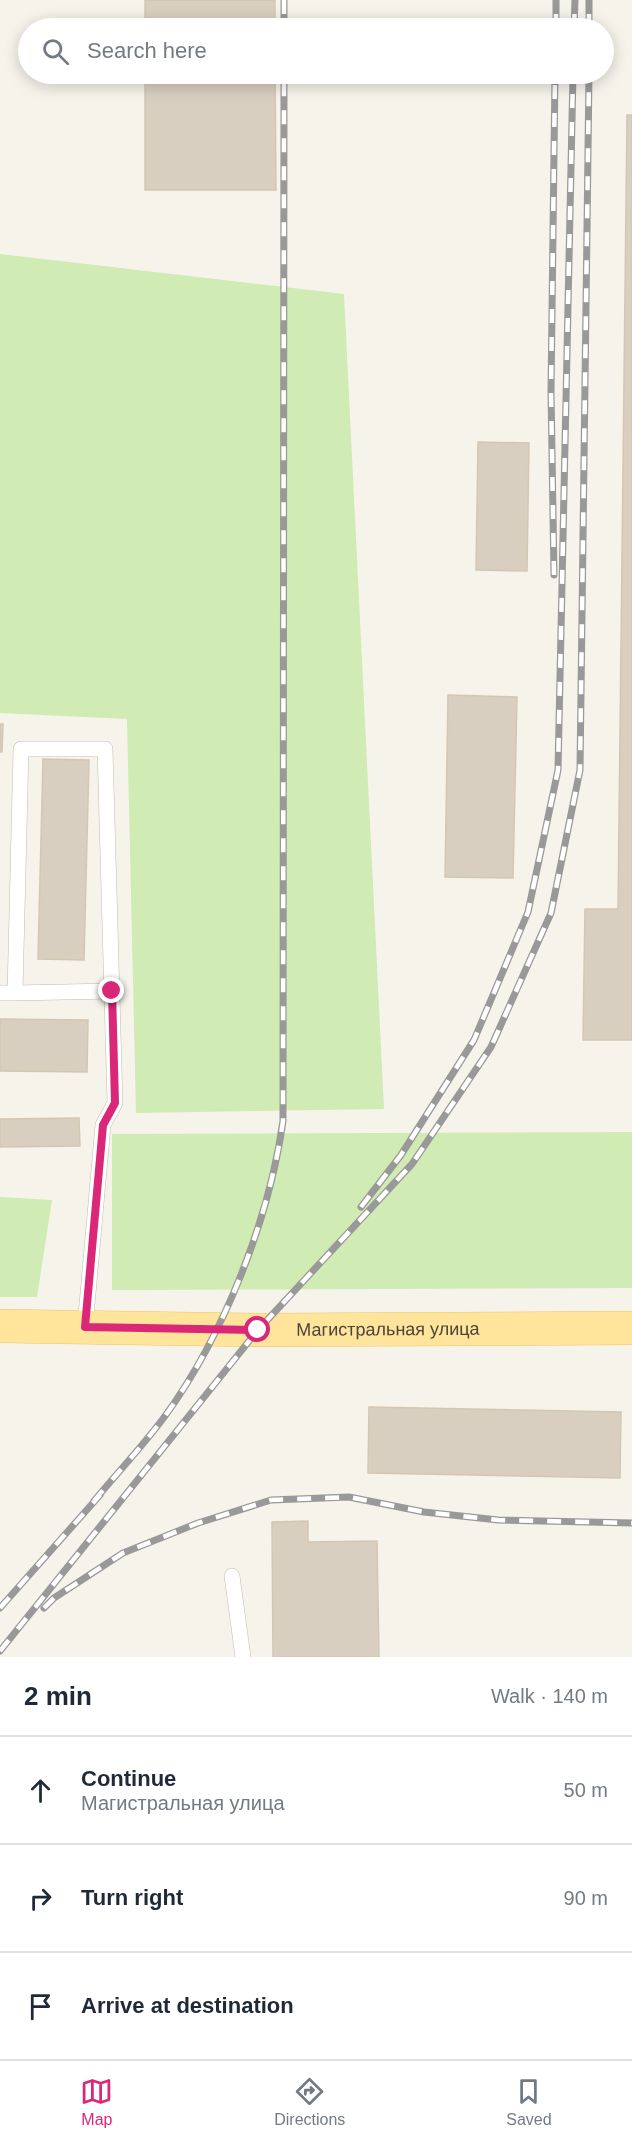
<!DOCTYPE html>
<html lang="en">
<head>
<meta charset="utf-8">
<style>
  body { margin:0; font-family:Helvetica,sans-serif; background:#f2f2f3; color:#1f2937 }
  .stop { position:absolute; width:18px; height:18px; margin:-14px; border:4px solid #db2777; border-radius:50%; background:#fff }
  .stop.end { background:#db2777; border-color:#fff; box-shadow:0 2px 6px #0008 }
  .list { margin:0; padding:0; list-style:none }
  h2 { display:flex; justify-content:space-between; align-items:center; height:78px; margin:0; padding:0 24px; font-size:26px }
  h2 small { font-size:20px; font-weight:400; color:#747a83 }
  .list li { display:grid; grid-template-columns:39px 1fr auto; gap:18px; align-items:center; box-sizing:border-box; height:108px; padding:0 24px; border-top:2px solid #e0e1e3 }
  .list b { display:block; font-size:22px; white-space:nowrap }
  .list p { margin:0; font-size:20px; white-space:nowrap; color:#747a83 }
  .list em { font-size:20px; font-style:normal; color:#747a83 }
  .icon { flex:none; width:33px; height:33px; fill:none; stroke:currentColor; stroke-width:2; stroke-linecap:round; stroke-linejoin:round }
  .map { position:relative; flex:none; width:632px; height:1657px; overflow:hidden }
  .search { position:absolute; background:#fff; box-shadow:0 3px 15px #0003; left:18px; right:18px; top:18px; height:66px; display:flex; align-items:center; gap:15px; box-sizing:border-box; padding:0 21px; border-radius:33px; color:#747a83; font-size:22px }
  .sheet { height:402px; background:#fff }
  nav { display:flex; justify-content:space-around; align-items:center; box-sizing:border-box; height:84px; border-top:2px solid #e0e1e3; background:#fff; font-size:16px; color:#747a83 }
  nav a { display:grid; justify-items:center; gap:3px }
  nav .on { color:#db2777 }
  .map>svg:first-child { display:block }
  .green { fill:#d0ebb3 }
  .building { fill:#d8cfc0; stroke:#d4c7b2; stroke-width:1.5 }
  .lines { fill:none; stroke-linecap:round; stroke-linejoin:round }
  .lane-casing { stroke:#c2bbad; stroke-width:16 }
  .primary-casing { stroke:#e9c565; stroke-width:34 }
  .lane { stroke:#fff; stroke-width:15 }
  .primary { stroke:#ffe59b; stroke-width:33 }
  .rail-casing { stroke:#999; stroke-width:7 }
  .rail { stroke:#fff; stroke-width:4.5; stroke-dasharray:14; stroke-linecap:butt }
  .route { stroke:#db2777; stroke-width:8 }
  .labels { text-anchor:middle; stroke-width:4.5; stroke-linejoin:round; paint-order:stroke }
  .street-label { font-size:18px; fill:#4b4438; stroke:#fff }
</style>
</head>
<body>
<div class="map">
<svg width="632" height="1657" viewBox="0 0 632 1657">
  <rect width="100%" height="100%" fill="#f6f3eb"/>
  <path class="green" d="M0,254L344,294L384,1109L136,1113L127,719L0,713Z
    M632,1132V1288L112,1290V1134Z
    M0,1197L52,1200L37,1297H0Z"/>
  <path class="building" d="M145,0H275V28H145Z
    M145,74H275L276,190H145Z
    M627,115H632V1040H583L585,909H618Z
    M478,442L529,443L527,571L476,570Z
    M448,695L517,697L513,878L445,877Z
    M0,724H3L2,752H0Z
    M43,759L89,760L84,960L38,959Z
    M0,1019L88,1020L87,1072L0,1071Z
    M79,1118L80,1146L0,1147V1119Z
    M369,1407L621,1412L620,1478L368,1473Z
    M308,1521V1542L377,1541L379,1657H273L272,1522Z"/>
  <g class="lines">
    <g class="lane-casing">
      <path id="lane" d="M0,993H15L21,749H105L115,1103L103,1125L85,1327
        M15,993L112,991
        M232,1576L243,1657"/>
    </g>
    <g class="primary-casing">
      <g id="primary">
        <path id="s1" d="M0,1326L258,1330L632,1328"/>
      </g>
    </g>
    <use href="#lane" class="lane"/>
    <use href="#primary" class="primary"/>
    <g class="rail-casing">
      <path id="rail" d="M284,0V28
        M556,28V0
        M574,28L575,0
        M589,28V0
        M554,575L551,392L555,74
        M361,1207L401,1155L474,1040L528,912L558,770L573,74
        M94,1501C117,1473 143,1446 165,1416C224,1335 269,1220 283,1121L284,74
        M0,1608L100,1495
        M44,1608L54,1598L123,1553L198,1523L271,1500L349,1497L424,1512L498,1520L632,1523
        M0,1651L258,1330L412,1164L491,1047L551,913L580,770L589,74"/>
    </g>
    <use href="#rail" class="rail"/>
  </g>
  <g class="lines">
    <path class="route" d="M112,991L115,1103L103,1125L85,1327L258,1330"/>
  </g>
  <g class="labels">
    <g class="street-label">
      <text dy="6" stroke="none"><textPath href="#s1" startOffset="388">Магистральная улица</textPath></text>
    </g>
  </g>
</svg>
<div class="stop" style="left:258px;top:1330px"></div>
<div class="stop end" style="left:112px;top:991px"></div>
<div class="search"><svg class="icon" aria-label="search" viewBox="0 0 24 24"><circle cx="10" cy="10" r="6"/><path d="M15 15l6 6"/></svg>Search here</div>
</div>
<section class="sheet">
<h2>2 min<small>Walk · 140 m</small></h2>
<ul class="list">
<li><svg class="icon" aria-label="ahead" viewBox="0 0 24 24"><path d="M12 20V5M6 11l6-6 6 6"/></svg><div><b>Continue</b><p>Магистральная улица</p></div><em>50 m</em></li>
<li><svg class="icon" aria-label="right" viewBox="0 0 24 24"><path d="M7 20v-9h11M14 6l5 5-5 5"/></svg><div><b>Turn right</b></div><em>90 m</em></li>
<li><svg class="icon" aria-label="arrive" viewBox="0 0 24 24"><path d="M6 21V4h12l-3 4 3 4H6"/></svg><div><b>Arrive at destination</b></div></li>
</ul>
</section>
<nav>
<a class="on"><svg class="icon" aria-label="map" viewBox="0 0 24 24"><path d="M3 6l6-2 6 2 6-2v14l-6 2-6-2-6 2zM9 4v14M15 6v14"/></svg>Map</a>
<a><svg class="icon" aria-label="directions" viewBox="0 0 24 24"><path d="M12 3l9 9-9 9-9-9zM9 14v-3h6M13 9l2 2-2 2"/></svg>Directions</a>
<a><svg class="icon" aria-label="saved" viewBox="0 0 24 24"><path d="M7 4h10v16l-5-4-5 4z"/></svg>Saved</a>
</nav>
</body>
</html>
